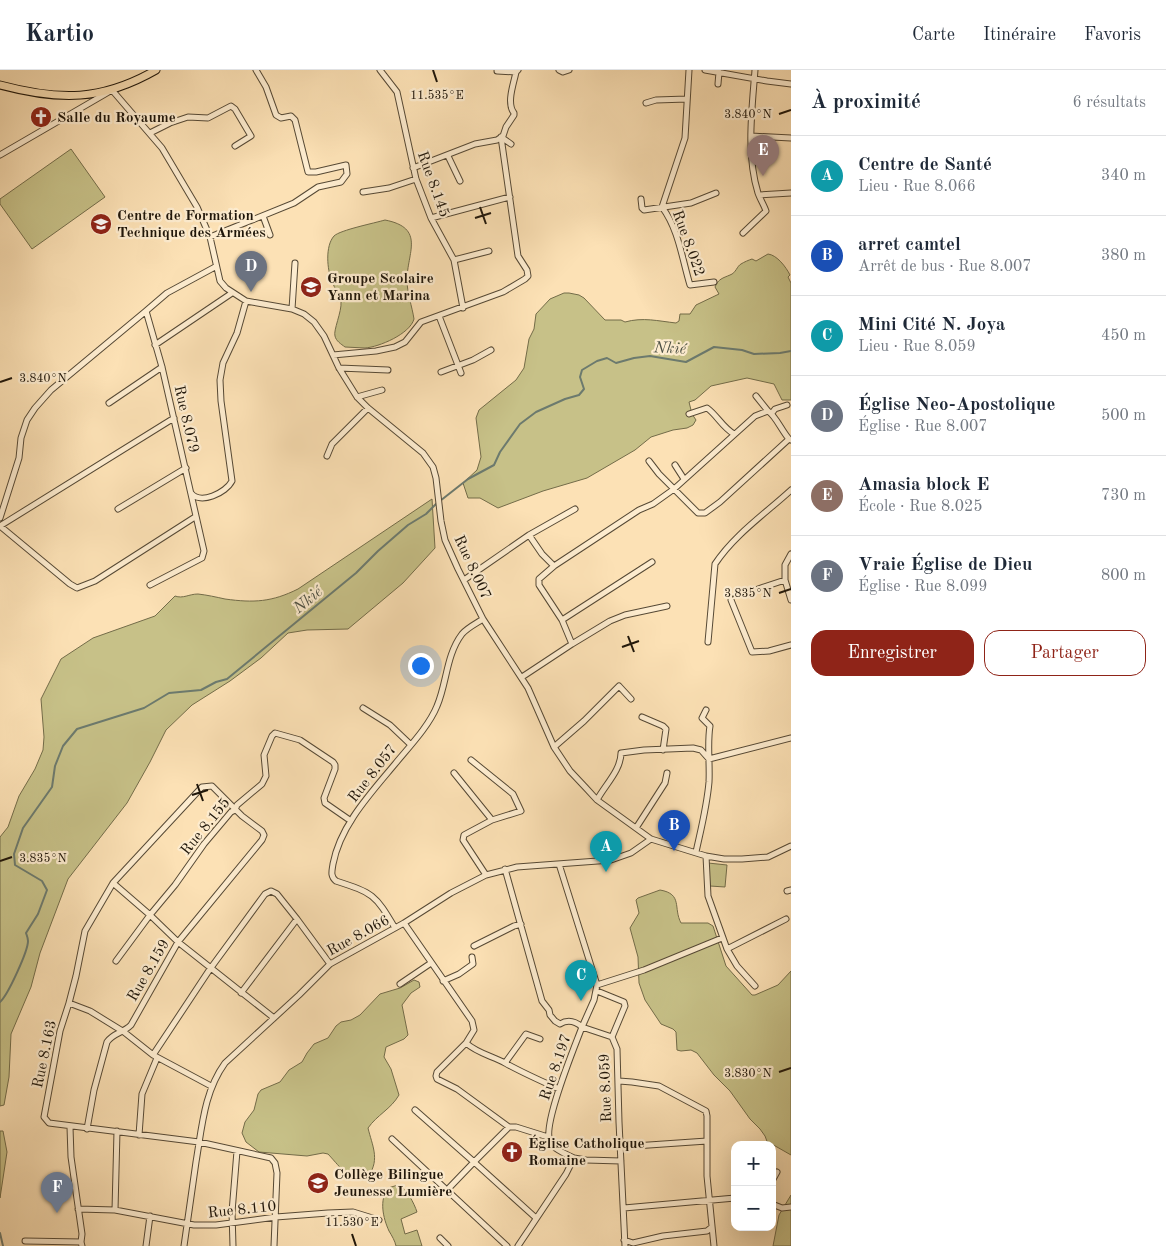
<!DOCTYPE html>
<html lang="fr">
<head>
<meta charset="utf-8">
<style>
  body { margin:0; font-family:"Old Standard TT",serif; background:#f6f6f7; color:#1f2937 }
  .controls { position:absolute; right:15px; bottom:15px; display:grid; overflow:hidden; border-radius:10px; box-shadow:0 5px 20px #0002 }
  .controls button { width:45px; height:45px; display:grid; place-items:center; padding:0; border:0; border-bottom:1px solid #e0e1e3; background:#fff; color:#1f2937; font:25px sans-serif }
  .you { position:absolute; left:420px; top:595px; width:18px; height:18px; margin:-12px; border:4px solid #fff; border-radius:50%; background:#1a73e8; box-shadow:0 0 0 8px #1a73e833 }
  .badge { display:grid; place-items:center; width:32px; height:32px; border-radius:50%; background:#8f2418; color:#fff; font-size:16px; font-weight:700 }
  .pin { position:absolute; translate:-50% -41px; filter:drop-shadow(0 1px 2px #0008) }
  .pin::after { content:''; position:absolute; top:26px; width:18px; height:15px; background:inherit; clip-path:polygon(0 0,100% 0,50% 100%) }
  .list { margin:0; padding:0; list-style:none }
  h2 { display:flex; justify-content:space-between; align-items:center; height:65px; margin:0; padding:0 20px; font-size:21px }
  h2 small { font-size:16px; font-weight:400; color:#747a83 }
  .list li { display:grid; grid-template-columns:32px 1fr auto; gap:15px; align-items:center; box-sizing:border-box; height:80px; padding:0 20px; border-top:1px solid #e0e1e3 }
  .list b { display:block; font-size:19px; white-space:nowrap }
  .list p { margin:0; font-size:16px; white-space:nowrap; color:#747a83 }
  .list em { font-size:16px; font-style:normal; color:#747a83 }
  .actions { display:flex; gap:10px; padding:15px 20px }
  .actions a { flex:1; padding:11px 0; border:1px solid #8f2418; border-radius:15px; text-align:center; font-size:18px; color:#8f2418 }
  .actions .main { background:#8f2418; color:#fff }
  .map { position:relative; flex:none; width:791px; height:1176px; overflow:hidden }
  header { display:flex; align-items:center; gap:30px; box-sizing:border-box; height:70px; padding:0 25px; background:#fff; border-bottom:1px solid #e0e1e3 }
  header strong { font-size:24px }
  nav { display:flex; gap:28px; margin-inline-start:auto; font-size:18px }
  main { display:flex }
  aside { flex:1; background:#fff }
  .map>svg:first-child { display:block }
  .green { fill:#c7c188; stroke:#736c49 }
  .lines { fill:none; stroke-linecap:round; stroke-linejoin:round }
  .stream { stroke:#6c7a6e; stroke-width:2 }
  .minor-casing { stroke:#564935; stroke-width:7 }
  .major-casing { stroke:#1f160a; stroke-width:9 }
  .minor { stroke:#fdeccf; stroke-width:5 }
  .major { stroke:#fce1b5; stroke-width:7 }
  .ticks { fill:none; stroke:#1f160a; stroke-width:2 }
  .labels { text-anchor:middle; stroke-width:4.5; stroke-linejoin:round; paint-order:stroke }
  .poi-label { font-size:15px; font-weight:bold; fill:#1f160a; stroke:#fdeccf; text-anchor:start }
  .street-label { font-size:15px; fill:#1f160a; stroke:#fdeccf }
  .water-label { font-size:16px; font-style:italic; fill:#4c5044; stroke:#fdeccf }
  .ticks-label { font-size:12px; text-anchor:middle; fill:#1f160a; stroke:#fdeccf; stroke-width:4.5; stroke-linejoin:round; paint-order:stroke }
</style>
</head>
<body>
<header>
<strong>Kartio</strong>
<nav><a>Carte</a><a>Itinéraire</a><a>Favoris</a></nav>
</header>
<main>
<div class="map">
<svg width="791" height="1176" viewBox="0 0 791 1176">
  <rect width="100%" height="100%" fill="#fce1b5"/>
  <filter id="stains"><feTurbulence type="fractalNoise" baseFrequency=".004" numOctaves="4"/><feColorMatrix values="0 0 0 0 .2 0 0 0 0 .09 0 0 0 0 .02 0 0 0 .5 -.17"/></filter>
  <radialGradient id="worn" r=".72"><stop offset=".6" stop-color="#630" stop-opacity="0"/><stop offset="1" stop-color="#630" stop-opacity=".3"/></radialGradient>
  <path class="green" d="M71,79L105,127L32,179L0,134V129Z
    M385,150C426,158 407,183 407,210C407,223 412,236 414,249C410,264 379,277 365,278C358,278 352,277 345,277C341,274 336,271 335,266C333,261 342,241 341,232C340,225 334,218 332,211C327,200 325,176 334,166C340,160 375,153 385,150Z
    M768,184C777,185 786,197 790,205L788,207L791,213V330H782L774,314L747,308L711,316L695,330L689,332L692,344L696,350L693,355L687,358L673,360L651,367L635,380L587,408L543,421L498,438L480,428H468L463,413L477,400L481,387L476,348L479,340L516,310L524,298L529,269L534,259L536,244L550,229L564,223H569L579,225L584,228L605,250H621L625,252C643,247 658,251 676,253L679,251L680,244H690L696,235L719,224L715,217C718,209 723,208 730,205C736,203 737,196 741,194C744,192 749,190 752,189L756,191Z
    M432,429L435,478L403,513L348,559L307,560L288,563L261,588L230,611L192,635L166,660L150,692L127,733L68,809L40,883L31,917L11,964L9,1007L4,1035L0,1036V767L8,757L19,726L35,699L43,680L44,667L41,629L61,589L93,568L155,546L175,526C183,529 189,524 198,524C207,525 216,527 225,529C254,533 272,532 298,519Z
    M708,793L727,795L725,817L710,816Z
    M660,820C683,824 673,838 681,853H708L713,856L726,896L752,925H755L778,915L791,901V1085L770,1073L768,1074L765,1066L760,1059L750,1049L730,1021L714,1005L697,983L691,980L681,981L677,980L676,962L673,959L661,954L645,930L639,913L638,887L630,858L639,843L636,830L638,828Z
    M414,910L419,912L420,917L411,923L402,935L408,965L404,969L386,977L384,987L391,999L399,1025C391,1039 377,1045 368,1058C372,1075 380,1089 369,1105C343,1106 344,1101 328,1084L323,1083L307,1086L259,1082L246,1072L242,1063L245,1052L254,1040L258,1024L261,1020L280,1012L289,1000L302,992L307,983L314,974L328,968L336,956L341,952L351,950L360,945L380,924L400,918Z
    M0,1061H3L7,1082L0,1128Z
    M398,1115C407,1119 414,1133 417,1142L401,1149L405,1164L417,1160L422,1176H396C395,1171 392,1166 389,1161C383,1148 379,1130 388,1118Z
    M791,1125V1176H773L779,1145Z"/>
  <g class="lines">
    <path class="stream" d="M440,431L468,409L494,395L500,382L520,354L536,342L565,329L579,325L584,319L580,307L582,300L597,291L607,288L616,293L634,288L650,286L686,292L714,277L742,280L754,284L780,283L791,281
      M0,932C8,925 28,881 28,871C28,868 27,866 26,863L38,844L47,820L42,811L15,795L14,784L23,758L52,717L55,696L63,676L77,659L144,638L169,623L201,620L216,612L227,609L356,503L378,481L408,455L426,444L437,433
      M0,1163L3,1176"/>
    <g class="minor-casing">
      <path id="minor" d="M380,0L397,22L416,109L431,148L454,190L463,238
        M559,0L563,2L569,0
        M689,0L685,68L662,137C679,160 682,189 690,215L714,212
        M705,0L767,11L791,14
        M497,1L516,2
        M718,14L719,2
        M646,33L656,30L687,29
        M150,63L170,53L188,47L208,48L231,36L235,39L251,66L235,76
        M751,66L791,68
        M501,67L511,74
        M0,85L112,20L162,78L197,137L210,167L220,211L226,218L246,231L292,239L304,244L314,252L324,266L339,298L357,327L368,338L423,383L433,397L436,408L441,451L445,470L458,499L483,549L528,618L554,677L570,701L586,718L597,730L651,769L706,786L724,789H742L768,787L791,776
        M448,86L460,111
        M413,98L475,74L497,70L503,66L506,57L514,45V43C506,33 514,13 516,2L518,0
        M363,122L389,118L416,109
        M759,125L791,123
        M641,129L642,138L644,140L691,133L716,123
        M263,146L270,165
        M431,148L510,127
        M743,163L766,141C764,135 760,129 758,123C746,84 752,40 755,0
        M210,167L294,133L318,117L341,112L347,104L346,95L316,102H308L295,50L291,46L281,48L276,45L266,17L256,0
        M454,190L489,181
        M292,239L295,193
        M439,246L461,303
        M155,275L232,223
        M333,285L376,281L395,277L405,272L421,252L503,222L525,209L528,206L527,200L518,186L501,67
        M339,298L388,300
        M441,302L473,290L491,280
        M756,326L768,341
        M357,327L382,320
        M109,333L162,297
        M772,343L775,339L787,335
        M689,344L707,338C717,345 722,357 734,364
        M327,386L332,374L368,338
        M649,391L659,404L698,443H705L720,432L789,369L791,370
        M675,395L684,409
        M191,423C200,435 226,423 232,411L221,331L220,310L223,293L237,263L246,231
        M118,439L186,398
        M0,448L19,388L21,368L27,350L35,338L51,320L146,241
        M0,456L70,514L77,518L95,511L195,447
        M0,456L174,348
        M554,496L639,440L653,434L674,419L755,346L768,341C775,345 782,361 789,369
        M464,510L529,465L575,439
        M785,510V495L791,484
        M150,515L202,488L204,481L162,297L146,241L167,223L215,197
        M758,519L785,510L791,530
        M731,530L752,582L769,581L791,575
        M562,550L652,492
        M708,572L715,494C734,465 766,443 791,420
        M572,574L610,551L625,545L667,536
        M522,607L572,574L562,550L539,515V509L554,496L542,484L529,465
        M363,638L390,655L410,674
        M642,647L663,656L666,659L663,680
        M554,677L584,651L619,616L631,629
        M471,690L513,724L521,741L492,750L464,765L463,770L486,805
        M454,703L492,750
        M597,730C605,715 621,700 621,683L644,680L693,678L701,680L709,689L791,668
        M636,758L665,713L667,703
        M696,782C701,759 707,736 709,712C710,693 707,674 710,656L702,648L706,640
        M706,786L708,826L727,879L786,849
        M559,794L597,915L594,930L582,957L612,967L617,979L619,1052L625,1176
        M505,799L542,931L549,940L550,945L555,951L560,954C568,949 575,951 582,957C575,976 542,1055 550,1071C554,1080 566,1084 574,1088L566,1104L518,1176
        M787,821L791,820
        M404,853L472,951L474,960L466,973C477,983 492,986 505,993C523,1003 541,1011 559,1019
        M395,858C375,824 373,823 336,811C330,806 332,801 333,794C340,756 370,724 395,694C409,677 429,656 437,636C447,613 446,585 462,564C467,558 477,553 483,549
        M474,876L514,856L521,854
        M727,879L737,896L755,916
        M443,911L459,904L473,894L472,887
        M400,914L431,893
        M597,915L644,900L722,868
        M597,921L624,932L625,936L612,967
        M241,923L297,849L330,894
        M69,933L76,906L85,861L113,813
        M274,948L178,872L150,845L175,815L204,774L231,742L235,740L237,735L262,714L266,706L264,685L272,666L275,663L300,670L333,692L335,695V699L324,728L325,733L351,751
        M466,973L437,1002L436,1006L437,1009L457,1019L509,1057
        M153,985L210,899L265,824L271,821L277,824L297,849
        M505,993L526,964L540,969
        M619,1011L632,1012L659,1016L706,1041L707,1046V1106L714,1176
        M211,1016L153,985L124,962L90,941L69,933L60,961L44,1047L49,1053L199,1072L271,1088L275,1093L277,1103L274,1176
        M415,1040L474,1092L449,1118L448,1122
        M70,1057L71,1087L82,1164L81,1172L82,1176
        M87,1059L94,1020L107,972C113,963 123,963 131,955L178,872L262,770L264,765L262,761L242,746L212,716L202,717L113,813L150,845L116,891
        M139,1065L142,1024L157,988
        M392,1069L507,1176
        M620,1077L707,1071
        M574,1088L586,1090L621,1091
        M772,1111L777,1102
        M772,1134L782,1138L791,1137
        M624,1138L735,1128
        M78,1139L115,1140L194,1155H216L276,1147L328,1143L353,1142L379,1150
        M115,1140L117,1061
        M536,1148L474,1092L509,1057H516L548,1067
        M440,1168L448,1176
        M624,1170L633,1173L663,1166L707,1161L712,1157
        M25,1171L81,1172
        M146,1176L150,1146
        M184,1176C188,1148 192,1120 196,1092C202,1057 204,1022 225,993L299,925L330,894L404,853L451,823L486,805L517,797L611,790L631,783L651,769
        M233,1176L232,1142L237,1081"/>
    </g>
    <g class="major-casing">
      <path id="major" d="M0,15C60,31 102,31 156,0"/>
    </g>
    <use href="#minor" class="minor"/>
    <use href="#major" class="major"/>
  </g>
  <path class="ticks" d="M433,0L437,12M779,44L791,40M480,137L486,154M475,148L491,143M0,312L12,308M779,523L791,519M628,566L634,582M622,577L639,571M197,714L203,731M192,725L208,720M0,791L12,787M779,1002L791,998M352,1164L356,1176"/>
  <defs>
    <g id="church-disc" transform="scale(1.125)"><circle r="9.5" fill="#8f2418" stroke="#fdeccf"/><path d="M-1.2-6h2.4v3.5h3.3v2.4h-3.3V6h-2.4V-.1h-3.3v-2.4h3.3Z" fill="#fff"/></g>
    <g id="school-disc" transform="scale(1.125)"><circle r="9.5" fill="#8f2418" stroke="#fdeccf"/><path d="M0-5L7-2L0 1L-7-2ZM-4 1L0 2.5L4 1V4Q0 6-4 4Z" fill="#fff"/></g>
  </defs>
  <g fill-rule="evenodd">
    <use href="#church-disc" x="41" y="47"/>
    <use href="#school-disc" x="101" y="154"/>
    <use href="#school-disc" x="311" y="217"/>
    <use href="#church-disc" x="512" y="1082"/>
    <use href="#school-disc" x="318" y="1113"/>
  </g>
  <g class="labels">
    <g class="poi-label">
      <text x="57" y="52">Salle du Royaume</text>
      <text x="117" y="150">Centre de Formation<tspan x="117" dy="17">Technique des Armées</tspan></text>
      <text x="327" y="213">Groupe Scolaire<tspan x="327" dy="17">Yann et Marina</tspan></text>
      <text x="528" y="1078">Église Catholique<tspan x="528" dy="17">Romaine</tspan></text>
      <text x="334" y="1109">Collège Bilingue<tspan x="334" dy="17">Jeunesse Lumière</tspan></text>
    </g>
    <g class="street-label">
      <text transform="translate(434 114) rotate(70)" y="5">Rue 8.145</text>
      <text transform="translate(689 173) rotate(70)" y="5">Rue 8.022</text>
      <text transform="translate(187 349) rotate(77)" y="5">Rue 8.079</text>
      <text transform="translate(473 497) rotate(65)" y="5">Rue 8.007</text>
      <text transform="translate(372 703) rotate(-52)" y="5">Rue 8.057</text>
      <text transform="translate(205 756) rotate(-51)" y="5">Rue 8.155</text>
      <text transform="translate(358 865) rotate(-29)" y="5">Rue 8.066</text>
      <text transform="translate(148 900) rotate(-60)" y="5">Rue 8.159</text>
      <text transform="translate(44 984) rotate(-78)" y="5">Rue 8.163</text>
      <text transform="translate(555 997) rotate(-71)" y="5">Rue 8.197</text>
      <text transform="translate(605 1018) rotate(-92)" y="5">Rue 8.059</text>
      <text transform="translate(242 1139) rotate(-6)" y="5">Rue 8.110</text>
    </g>
    <g class="water-label">
      <text transform="translate(670 277) rotate(3)" y="6">Nkié</text>
      <text transform="translate(307 529) rotate(-40)" y="6">Nkié</text>
    </g>
  </g>
  <g class="ticks-label">
    <text x="437" y="29">11.535°E</text>
    <text x="748" y="48">3.840°N</text>
    <text x="43" y="312">3.840°N</text>
    <text x="748" y="527">3.835°N</text>
    <text x="43" y="792">3.835°N</text>
    <text x="748" y="1007">3.830°N</text>
    <text x="352" y="1156">11.530°E</text>
  </g>
  <rect width="100%" height="100%" filter="url(#stains)"/>
  <rect width="100%" height="100%" fill="url(#worn)"/>
</svg>
<div class="controls">
<button>+</button>
<button>−</button>
</div>
<div class="you"></div>
<div class="pin badge" style="left:606px;top:802px;background:#0f9aa8">A</div>
<div class="pin badge" style="left:674px;top:781px;background:#1a4fb4">B</div>
<div class="pin badge" style="left:581px;top:931px;background:#0f9aa8">C</div>
<div class="pin badge" style="left:251px;top:222px;background:#6b7280">D</div>
<div class="pin badge" style="left:763px;top:106px;background:#8d6e63">E</div>
<div class="pin badge" style="left:57px;top:1143px;background:#6b7280">F</div>
</div>
<aside>
<h2>À proximité<small>6 résultats</small></h2>
<ul class="list">
<li><span class="badge" style="background:#0f9aa8">A</span><div><b>Centre de Santé</b><p>Lieu · Rue 8.066</p></div><em>340 m</em></li>
<li><span class="badge" style="background:#1a4fb4">B</span><div><b>arret camtel</b><p>Arrêt de bus · Rue 8.007</p></div><em>380 m</em></li>
<li><span class="badge" style="background:#0f9aa8">C</span><div><b>Mini Cité N. Joya</b><p>Lieu · Rue 8.059</p></div><em>450 m</em></li>
<li><span class="badge" style="background:#6b7280">D</span><div><b>Église Neo-Apostolique</b><p>Église · Rue 8.007</p></div><em>500 m</em></li>
<li><span class="badge" style="background:#8d6e63">E</span><div><b>Amasia block E</b><p>École · Rue 8.025</p></div><em>730 m</em></li>
<li><span class="badge" style="background:#6b7280">F</span><div><b>Vraie Église de Dieu</b><p>Église · Rue 8.099</p></div><em>800 m</em></li>
</ul>
<div class="actions"><a class="main">Enregistrer</a><a>Partager</a></div>
</aside>
</main>
</body>
</html>
